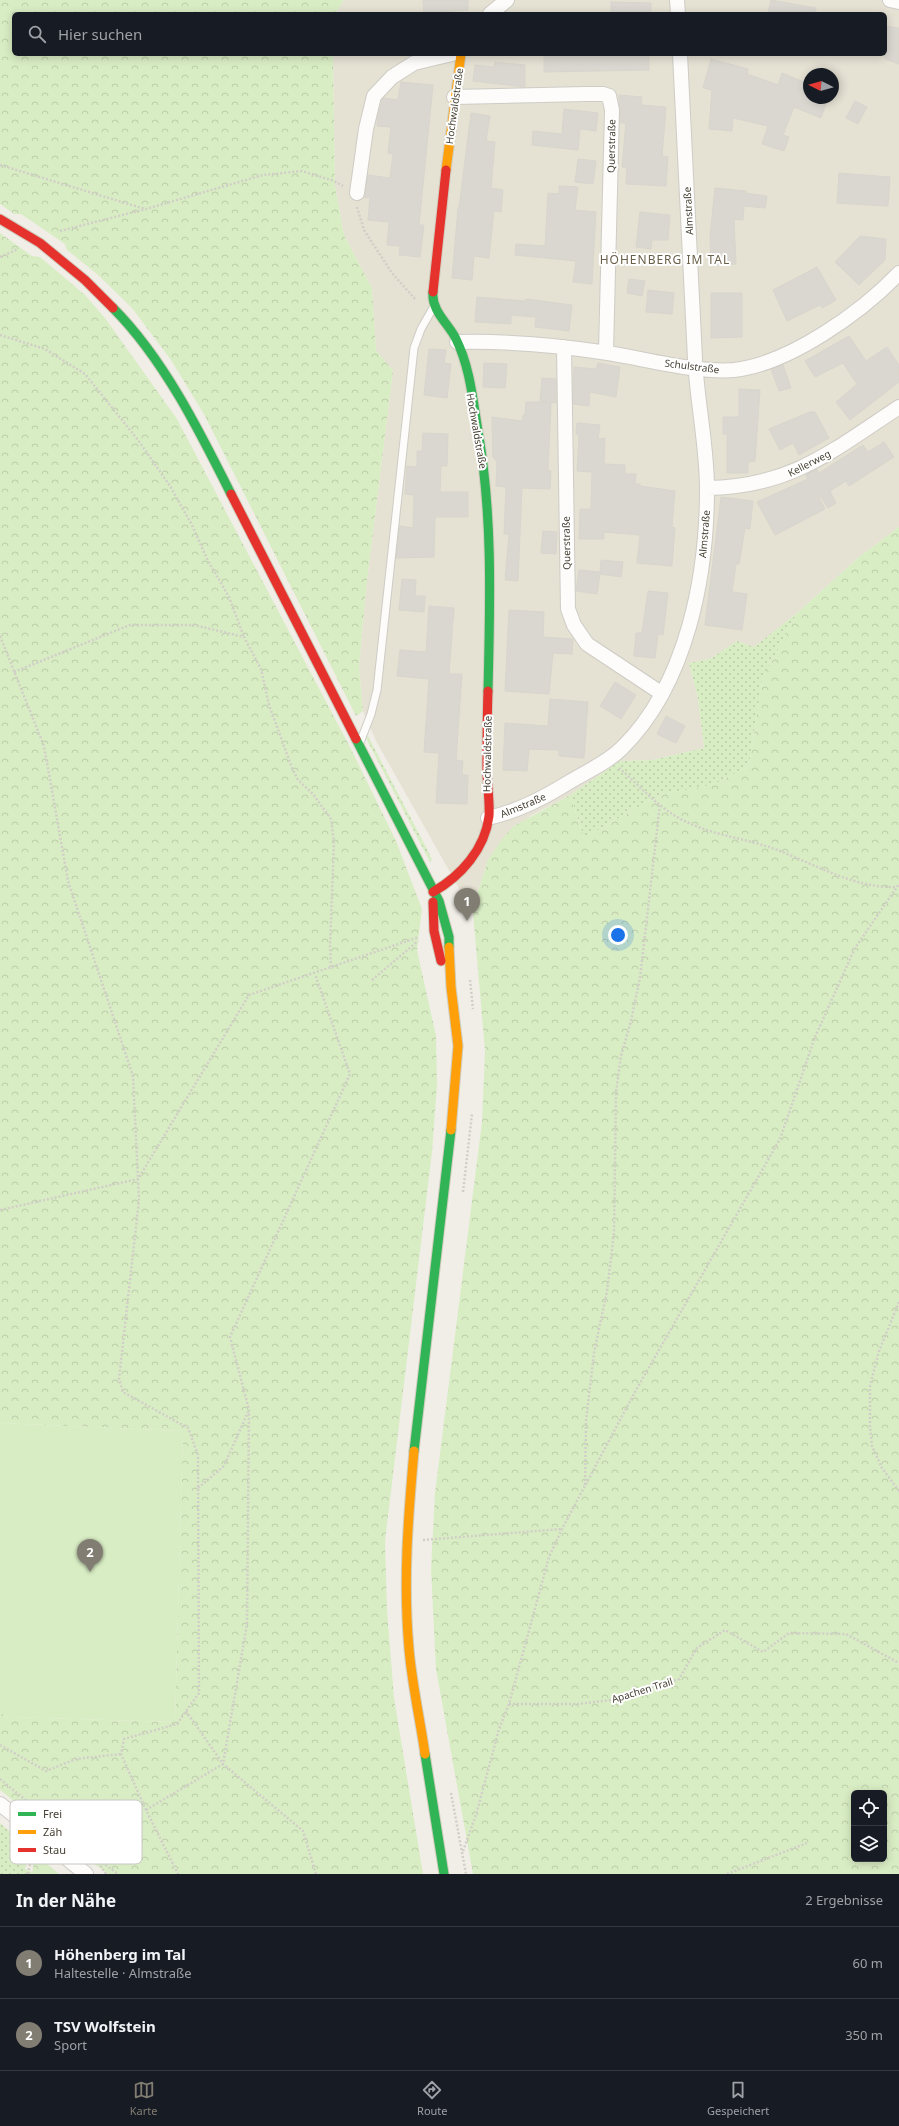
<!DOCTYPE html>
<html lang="de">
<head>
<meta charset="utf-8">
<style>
  body { margin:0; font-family:"Noto Sans",sans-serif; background:#20242c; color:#f1f3f6 }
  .controls { position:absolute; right:12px; bottom:12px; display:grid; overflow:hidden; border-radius:6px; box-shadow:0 2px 10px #0003 }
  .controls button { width:36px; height:36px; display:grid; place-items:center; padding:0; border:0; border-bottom:1px solid #363941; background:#171b24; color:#f1f3f6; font:20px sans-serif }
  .compass { position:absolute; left:803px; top:68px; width:36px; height:36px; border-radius:50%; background:#171b24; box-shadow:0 2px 10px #0003; rotate:276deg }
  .you { position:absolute; left:618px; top:935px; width:14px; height:14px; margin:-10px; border:3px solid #fff; border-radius:50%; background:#1a73e8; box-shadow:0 0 0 6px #1a73e833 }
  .badge { display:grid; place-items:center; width:26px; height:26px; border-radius:50%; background:#827d72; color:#fff; font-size:13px; font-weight:700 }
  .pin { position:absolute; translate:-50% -33px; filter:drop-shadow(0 1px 2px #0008) }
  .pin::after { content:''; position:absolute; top:21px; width:14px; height:12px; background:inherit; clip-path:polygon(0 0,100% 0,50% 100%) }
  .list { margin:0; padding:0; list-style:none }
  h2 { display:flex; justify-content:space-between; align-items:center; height:52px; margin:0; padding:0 16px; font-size:17px }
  h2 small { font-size:13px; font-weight:400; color:#9ea1a6 }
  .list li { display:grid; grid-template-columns:26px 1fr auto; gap:12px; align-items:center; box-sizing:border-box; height:72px; padding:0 16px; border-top:1px solid #363941 }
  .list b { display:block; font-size:15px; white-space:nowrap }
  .list p { margin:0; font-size:13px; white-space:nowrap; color:#9ea1a6 }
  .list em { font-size:13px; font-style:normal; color:#9ea1a6 }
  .icon { flex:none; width:22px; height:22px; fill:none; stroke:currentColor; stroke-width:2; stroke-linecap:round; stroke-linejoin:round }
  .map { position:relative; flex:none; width:899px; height:1874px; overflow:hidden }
  .search { position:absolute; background:#171b24; box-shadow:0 2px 10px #0003; left:12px; right:12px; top:12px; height:44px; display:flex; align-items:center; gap:10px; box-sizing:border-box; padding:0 14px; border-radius:6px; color:#9ea1a6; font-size:15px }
  .sheet { height:196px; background:#171b24 }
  nav { display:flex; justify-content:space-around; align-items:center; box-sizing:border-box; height:56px; border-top:1px solid #363941; background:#171b24; font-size:11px; color:#9ea1a6 }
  nav a { display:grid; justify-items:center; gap:2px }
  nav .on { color:#827d72 }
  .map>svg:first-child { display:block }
  .residential { fill:#e5e1d3; fill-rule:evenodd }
  .grass { fill:url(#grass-dots) }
  .forest { fill:url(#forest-crowns); fill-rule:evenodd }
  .park { fill:#d9edc4 }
  .building { fill:#d9d7cf; stroke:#d8d5cd }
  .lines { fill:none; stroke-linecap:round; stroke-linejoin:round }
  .lane-casing { stroke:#ceccc5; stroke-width:9 }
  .street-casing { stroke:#ceccc5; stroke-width:16 }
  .fast-casing { stroke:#d0ccbd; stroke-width:11 }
  .slow-casing { stroke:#d0ccbd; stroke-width:11 }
  .jam-casing { stroke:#d0ccbd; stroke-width:11 }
  .path { stroke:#d1cec8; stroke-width:2.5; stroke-dasharray:2 2; stroke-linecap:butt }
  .lane { stroke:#fdfcfb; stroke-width:7 }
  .street { stroke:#fdfcfb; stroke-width:14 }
  .fast { stroke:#30b455; stroke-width:9 }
  .slow { stroke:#ff9f0a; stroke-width:9 }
  .jam { stroke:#e5322d; stroke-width:9 }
  .labels { text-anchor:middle; stroke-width:4; stroke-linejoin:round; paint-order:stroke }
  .street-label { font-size:10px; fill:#464033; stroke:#fff }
  .quarter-label { font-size:12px; letter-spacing:1px; fill:#6a6049; stroke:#fff }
  .key { fill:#fff; stroke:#c8c6c2; stroke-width:1 }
  .key-label { font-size:11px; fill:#464033 }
</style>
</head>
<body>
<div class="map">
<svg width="899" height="1874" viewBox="0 0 899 1874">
  <defs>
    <pattern id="grass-dots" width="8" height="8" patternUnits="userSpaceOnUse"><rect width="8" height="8" fill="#d9edc4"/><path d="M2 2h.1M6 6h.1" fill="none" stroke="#bccca9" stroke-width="1.8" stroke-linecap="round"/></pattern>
    <pattern id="forest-crowns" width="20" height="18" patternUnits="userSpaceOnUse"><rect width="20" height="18" fill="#d9edc4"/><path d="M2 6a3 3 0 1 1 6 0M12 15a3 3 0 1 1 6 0" fill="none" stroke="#bccca9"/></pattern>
  </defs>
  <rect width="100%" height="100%" fill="#f0eee7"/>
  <path class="residential" d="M344,0H899V527L859,557L797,613L754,647L737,641L710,659L689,663L698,699L704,748L652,760L620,761L570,795L530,816L488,860L476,897L473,913L376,741L363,711L359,667L367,581L393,371L376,350L372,288L344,235L335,186L333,54H885V14H335ZM809,74H833V98H809Z"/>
  <path class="grass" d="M797,613L762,681L749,766L713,785L664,794L647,802L584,838L570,795L620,761L652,760L704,748L698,699L689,663L710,659L737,641L754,647Z
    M368,736L429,853L432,860L430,862L366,738Z
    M0,1823L29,1848L25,1869L32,1872V1874H0Z"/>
  <path class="forest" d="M0,0H344L335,14H14V54H333L335,186L344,235L372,288L376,350L393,371L367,581L359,667L363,711L356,716L205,416L171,360L132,308L97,274L67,250L65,244L21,214H14L0,204Z
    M0,233L32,256L40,257L85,295L105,318L177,419L352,751L396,841L422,909L417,950L436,1036L437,1084L432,1152L385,1541L387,1610L394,1698L423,1874H108L67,1844L0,1790V1713L9,1717L175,1722L183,1431L0,1423Z
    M899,527V1874H473L436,1669L431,1569L435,1493L482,1122L485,1051L473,913L476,897L488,860L502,839L514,826L570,795L584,838L647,802L664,794L713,785L749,766L762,681L797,613L859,557ZM854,1793H884V1859H854Z
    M35,1854L59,1874H32Z"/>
  <path class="park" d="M0,1423L183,1431L175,1722L9,1717L0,1713Z"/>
  <path class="building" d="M423,0H468V10L424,13Z
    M771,0L816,8L815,14H768Z
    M611,2L651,3V14H611Z
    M885,26L899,28V64L885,59Z
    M544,54L603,57V54H649V70L544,72Z
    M711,59L748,69L747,74L778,85L782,73L809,84V98H828L821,118L794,107L783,135L789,137L784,151L762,144L768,126L733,118L732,131L709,129L712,90L703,88Z
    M495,62L525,65V87L473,81L475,65L494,67Z
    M401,82L433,85L419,225H424L420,257L399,255L400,246L387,245L389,222L368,220L370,198L364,197L368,175L390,178L393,154L388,153L391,127L377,126L378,114L383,98L398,100Z
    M619,95L642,97L641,105L666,107L662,156L668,157L666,186L626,184L627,168L622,167L626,123H620Z
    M855,101L867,107L858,124L846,118Z
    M564,109L598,113L596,131L580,129L578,150L532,145L533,131L562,134Z
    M471,113L490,116L486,141L495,142L491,188L503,190L501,212L494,211L489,258L474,256L472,280L452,278L458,208H459Z
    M578,159L596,161L593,184L575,182Z
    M839,173L890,177L888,206L837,203Z
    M559,186L578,187L575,210L596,212L592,284L573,282L576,261L515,255L516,244L545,246L548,193L559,194Z
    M715,188L746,191L745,193L767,196L765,208L744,206L743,220L734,219L736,264L711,265L710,237Z
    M640,212L670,215L668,240H652L651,249L636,247Z
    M860,236L886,239L885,260L859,285L835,262Z
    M817,267L836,300L822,308L820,305L787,321L773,290Z
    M629,279L645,281L642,296L627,293Z
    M648,290L674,293L672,314L646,312Z
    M711,293H742V337L711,338Z
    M477,297L525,301L526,299L572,305L569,331L535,327L536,317L511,315V324L475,322Z
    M849,336L866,361L887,347L899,365V382L850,420L836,402L857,384L843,363L815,377L805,361Z
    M429,349L446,350L444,363L451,364L447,398L424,395Z
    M484,363L507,364L505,388L483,387Z
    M598,363L620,367L616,397L590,392L589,406L573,404L574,367L596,369Z
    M783,365L791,388L779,391L771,369Z
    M542,378L556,379V403L551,402L548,471H551L550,489L522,488L518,581L505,580L509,534H504L506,487L496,486L497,462L493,457L492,417L522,421L523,415H525L526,402H548L540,401Z
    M739,389L760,390L755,461L748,462V473H727V434H723V417H739Z
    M810,412H815L829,438L799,455L793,443L780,450L769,429Z
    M577,423L600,425L598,439L605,438L604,464L625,465V474H636L635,484H640V486L675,491L672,527L675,528L672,566L637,563L640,535L604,532V539H579L580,509H591L592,472L577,471L579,437L576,433Z
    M423,433L448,434L447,466H441L440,492H468V517H435L434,557L396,558L400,526L413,528L414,495L405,494L407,466L417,467V451H422Z
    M884,442L894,457L849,486L846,481L830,491L836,503L828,508L821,497L819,498L825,509L775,535L757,502L808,479L806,475L817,469L819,473L863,445L868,452Z
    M721,497L753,501L750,529L745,528L739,564H736L732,592L747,594L742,630L705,625Z
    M543,531L557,532L556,554L541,553Z
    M601,560L623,562L621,577L600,574L597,594L576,591L579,570L600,572Z
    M402,579L416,580L415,596H425L424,612L399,610Z
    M648,591L668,593L663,635L658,634L655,658L634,656L636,633H642Z
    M429,606L454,608L449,674H462L456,760L463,761L462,775H468L467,804L436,803L439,753L424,752L429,679L397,676L400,650L426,652Z
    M509,610L544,612L543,637L573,639L572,654L553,653L549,694L505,691Z
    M615,682L636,695L621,719L600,706Z
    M550,699L588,702L584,758L559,756V750L529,749L527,771L503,770L505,723L548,726Z
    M666,716L685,726L676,743L657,734Z"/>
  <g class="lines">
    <g class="lane-casing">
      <path id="lane" d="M361,740L371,714L377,690L414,348L421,329L433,308"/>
    </g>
    <g class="street-casing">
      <path id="street" d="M677,0L678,14
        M890,0L899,2
        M490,14L507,0
        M454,97L586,94H603L609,96L612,110L606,352
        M357,193L366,129L374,96L392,77L414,63L452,54
        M457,342C507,341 558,345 608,353C646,359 697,373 734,370C789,364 862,312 899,273
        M564,347L568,609L574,625L587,644L661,693
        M707,488C791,487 832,451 899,407
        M488,818C519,811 545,797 571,781C588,771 608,762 622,748C687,684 707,576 707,489C707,445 697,402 695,359C690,257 685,156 680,54
        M0,1804L86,1874"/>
    </g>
    <g class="fast-casing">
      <path id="fast" d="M433,292C431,311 449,324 456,339C470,367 473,401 478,431C493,516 490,605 488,691
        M113,308C163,358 199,430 231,494
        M356,739L439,901L449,937V947
        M414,1451L451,1130
        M425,1754L444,1874"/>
    </g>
    <g class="slow-casing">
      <path id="slow" d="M446,170L461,54
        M449,947L451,987L458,1046L451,1130
        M414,1451C408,1519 403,1581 409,1649C412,1684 420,1719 425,1754"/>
    </g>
    <g class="jam-casing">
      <path id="jam" d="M0,219L40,243L85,280L113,308
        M433,292L446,170
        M231,494L356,739
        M433,892C461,876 485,849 489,816C490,801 487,785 487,770C487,744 487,718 488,691
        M433,902L434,931L441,961"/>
    </g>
    <path class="path" d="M0,165L145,209
      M357,207L364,230L392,273L415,299
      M60,231L146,209L263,175L302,171L334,181L343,186
      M0,257L18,249
      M0,335L45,349L85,374L138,440L170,486L192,525L207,559L229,597L244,637
      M0,636L44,746L68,881L133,1076L139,1200L119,1379L123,1392L188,1428L198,1455L199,1693L177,1724L124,1739L121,1754L146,1810L178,1874
      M14,672L130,625H194L244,637L261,669L269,705L292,768L298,780L313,794L331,819L334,843L330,946L331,967
      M619,768C637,783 654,803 674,815C702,833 738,837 769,847C810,861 851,888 895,887
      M372,980L418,941
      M470,980L473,1009
      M463,1192L472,1114
      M0,1210L138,1179L249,995L419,937
      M899,1302L879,1351L870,1386V1427L872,1446L882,1468L899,1491
      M585,1485L586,1421L594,1353L607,1291L614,1233L616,1092L621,1056L631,1021L640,978L660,804
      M198,1488L224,1466L248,1412
      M423,1540L562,1529
      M509,1704H578L610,1700L679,1679L697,1648L725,1630L763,1652L789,1633L846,1634L899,1663
      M186,1711L223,1764L303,1831L316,1874
      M0,1745L46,1771L76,1759L121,1754
      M0,1779L96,1858L118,1874
      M451,1793L466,1874
      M146,1810L223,1764L247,1624L249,1410L230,1337L350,1074L315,974
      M463,1851L476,1815L499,1729L509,1704L549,1557L562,1529L636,1390L780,1139L815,1037L855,948L899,884
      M96,1859L106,1874
      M28,1874L33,1850
      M727,1874L807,1843"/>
    <use href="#lane" class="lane"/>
    <use href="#street" class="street"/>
    <use href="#fast" class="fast"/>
    <use href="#slow" class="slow"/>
    <use href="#jam" class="jam"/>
  </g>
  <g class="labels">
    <g class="street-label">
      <text transform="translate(454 106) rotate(-82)" y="4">Hochwaldstraße</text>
      <text transform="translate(611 146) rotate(-89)" y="4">Querstraße</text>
      <text transform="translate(688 211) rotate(-93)" y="4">Almstraße</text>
      <text transform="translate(692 366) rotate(7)" y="4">Schulstraße</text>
      <text transform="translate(477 431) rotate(80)" y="4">Hochwaldstraße</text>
      <text transform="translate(809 463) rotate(-27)" y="4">Kellerweg</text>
      <text transform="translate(704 534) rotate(-85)" y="4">Almstraße</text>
      <text transform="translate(566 543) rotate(-91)" y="4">Querstraße</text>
      <text transform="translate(487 754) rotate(-89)" y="4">Hochwaldstraße</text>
      <text transform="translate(523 805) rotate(-23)" y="4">Almstraße</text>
      <text transform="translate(642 1690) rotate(-17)" y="4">Apachen Trail</text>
    </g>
    <g class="quarter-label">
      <text x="665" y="264">HÖHENBERG IM TAL</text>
    </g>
  </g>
  <rect x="10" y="1800" width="132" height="64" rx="6" class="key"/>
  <rect x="18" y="1812" width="18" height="4" fill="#30b455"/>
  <rect x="18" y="1830" width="18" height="4" fill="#ff9f0a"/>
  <rect x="18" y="1848" width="18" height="4" fill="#e5322d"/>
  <g class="key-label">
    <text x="43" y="1818">Frei</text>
    <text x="43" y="1836">Zäh</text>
    <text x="43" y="1854">Stau</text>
  </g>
</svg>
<div class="controls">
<button><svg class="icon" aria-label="locate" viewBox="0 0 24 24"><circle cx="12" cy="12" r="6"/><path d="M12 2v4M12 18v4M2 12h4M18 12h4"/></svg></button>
<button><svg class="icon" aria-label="layers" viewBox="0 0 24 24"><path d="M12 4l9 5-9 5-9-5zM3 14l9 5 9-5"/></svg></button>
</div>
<svg class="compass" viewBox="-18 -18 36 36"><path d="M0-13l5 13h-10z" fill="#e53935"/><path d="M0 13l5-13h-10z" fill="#9ea1a6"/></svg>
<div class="you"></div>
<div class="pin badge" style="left:467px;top:921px">1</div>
<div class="pin badge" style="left:90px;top:1572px">2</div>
<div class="search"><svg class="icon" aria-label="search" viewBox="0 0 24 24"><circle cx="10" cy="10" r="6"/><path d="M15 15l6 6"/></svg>Hier suchen</div>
</div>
<section class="sheet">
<h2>In der Nähe<small>2 Ergebnisse</small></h2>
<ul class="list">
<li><span class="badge">1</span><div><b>Höhenberg im Tal</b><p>Haltestelle · Almstraße</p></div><em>60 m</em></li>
<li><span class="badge">2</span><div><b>TSV Wolfstein</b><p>Sport</p></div><em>350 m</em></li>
</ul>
</section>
<nav>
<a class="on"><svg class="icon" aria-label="map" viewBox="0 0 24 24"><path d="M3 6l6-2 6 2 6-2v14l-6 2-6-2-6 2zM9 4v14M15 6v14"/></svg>Karte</a>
<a><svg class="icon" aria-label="directions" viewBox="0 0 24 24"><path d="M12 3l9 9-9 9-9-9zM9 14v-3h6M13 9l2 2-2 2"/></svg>Route</a>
<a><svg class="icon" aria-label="saved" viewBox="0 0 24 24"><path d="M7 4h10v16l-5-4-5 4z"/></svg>Gespeichert</a>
</nav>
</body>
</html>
